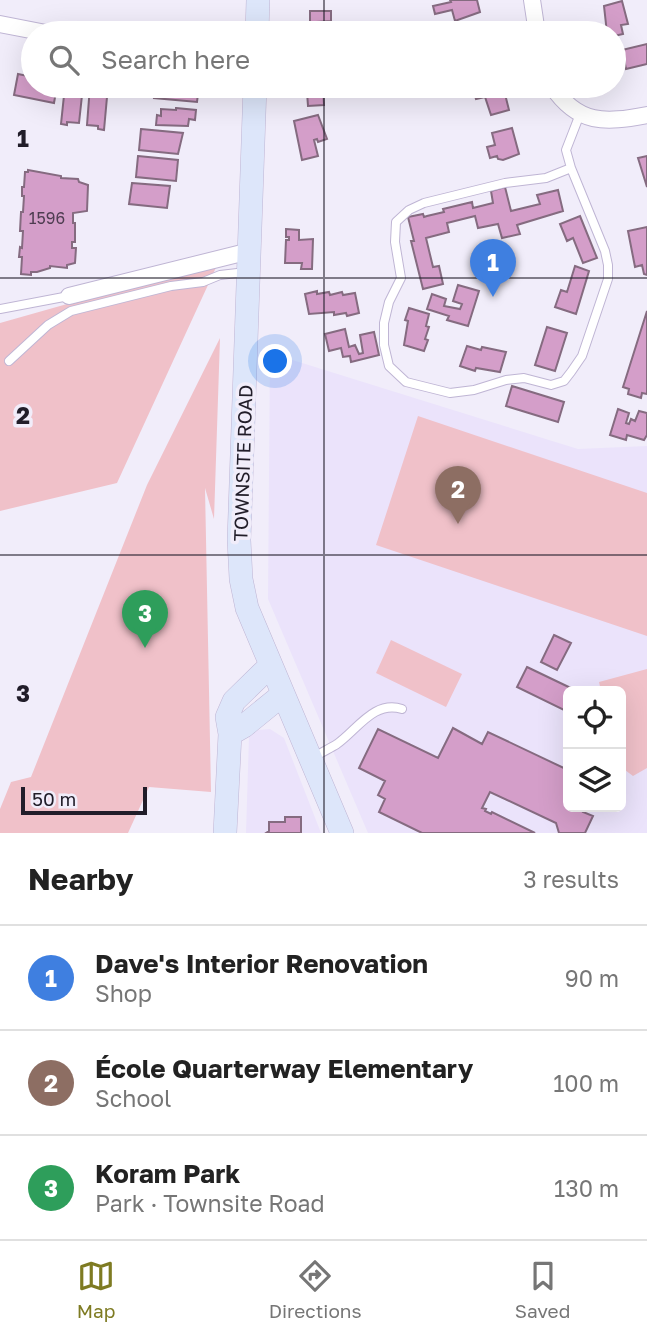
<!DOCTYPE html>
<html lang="en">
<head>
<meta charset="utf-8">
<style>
  body { margin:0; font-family:"Golos Text",sans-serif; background:#f6f6f6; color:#222 }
  .controls { position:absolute; right:21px; bottom:21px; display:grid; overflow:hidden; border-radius:10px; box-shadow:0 7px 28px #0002 }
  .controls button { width:63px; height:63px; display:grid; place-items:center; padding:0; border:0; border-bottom:2px solid #e0e0e0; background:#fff; color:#222; font:35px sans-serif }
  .scale { position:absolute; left:21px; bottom:18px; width:126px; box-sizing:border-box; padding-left:7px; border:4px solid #211d29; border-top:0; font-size:19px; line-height:24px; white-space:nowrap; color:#211d29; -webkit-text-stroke:5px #f1edfa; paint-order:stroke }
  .you { position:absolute; left:276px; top:362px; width:24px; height:24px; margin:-18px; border:5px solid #fff; border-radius:50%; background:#1a73e8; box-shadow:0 0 0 10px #1a73e833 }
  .badge { display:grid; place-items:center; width:46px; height:46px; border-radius:50%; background:#7e7b22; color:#fff; font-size:23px; font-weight:700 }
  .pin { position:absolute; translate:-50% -58px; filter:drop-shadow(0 2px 4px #0008) }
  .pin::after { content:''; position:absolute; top:37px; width:24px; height:21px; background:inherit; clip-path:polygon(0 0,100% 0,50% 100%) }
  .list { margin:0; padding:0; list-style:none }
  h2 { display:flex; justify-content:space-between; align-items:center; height:91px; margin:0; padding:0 28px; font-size:30px }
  h2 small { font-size:23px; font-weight:400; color:#767676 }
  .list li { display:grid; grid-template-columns:46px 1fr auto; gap:21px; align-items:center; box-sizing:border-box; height:105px; padding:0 28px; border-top:2px solid #e0e0e0 }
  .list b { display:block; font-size:26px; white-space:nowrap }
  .list p { margin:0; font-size:23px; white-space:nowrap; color:#767676 }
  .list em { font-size:23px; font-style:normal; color:#767676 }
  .icon { flex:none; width:38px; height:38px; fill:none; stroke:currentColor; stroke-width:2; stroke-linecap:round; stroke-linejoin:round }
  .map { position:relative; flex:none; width:647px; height:833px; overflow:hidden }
  .search { position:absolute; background:#fff; box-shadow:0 7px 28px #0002; left:21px; right:21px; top:21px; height:77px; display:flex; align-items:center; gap:18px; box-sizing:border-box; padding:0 24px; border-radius:38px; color:#767676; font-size:26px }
  .sheet { height:406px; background:#fff }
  nav { display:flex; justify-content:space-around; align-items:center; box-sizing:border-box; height:98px; border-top:2px solid #e0e0e0; background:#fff; font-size:19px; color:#767676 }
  nav a { display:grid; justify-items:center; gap:4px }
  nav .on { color:#7e7b22 }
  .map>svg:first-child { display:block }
  .built { fill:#ebe3fb; fill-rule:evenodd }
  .green { fill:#f0c1c9 }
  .building { fill:#d49ec9; stroke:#856b80; stroke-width:2 }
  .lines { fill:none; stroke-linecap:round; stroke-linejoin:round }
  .lane-casing { stroke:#bfb5d4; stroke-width:10 }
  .street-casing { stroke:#bfb5d4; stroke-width:18 }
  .secondary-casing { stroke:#bfb5d4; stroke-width:24 }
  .lane { stroke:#fff; stroke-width:8 }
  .street { stroke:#fff; stroke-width:16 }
  .secondary { stroke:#dde6fa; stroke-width:23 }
  .grid { fill:none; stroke:#211d29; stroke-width:2; stroke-opacity:0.55 }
  .labels { text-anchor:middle; stroke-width:7; stroke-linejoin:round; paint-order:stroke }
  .number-label { font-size:16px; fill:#4e3d51 }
  .street-label { font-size:19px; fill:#211d29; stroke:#f1edfa }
  .grid-label { font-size:23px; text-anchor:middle; font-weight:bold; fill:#211d29; stroke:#f1edfa; stroke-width:7; stroke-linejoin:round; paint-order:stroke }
</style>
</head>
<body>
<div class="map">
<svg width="647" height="833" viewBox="0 0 647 833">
  <rect width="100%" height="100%" fill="#f1edfa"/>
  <path class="built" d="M270,353L578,449L647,446V833H368L268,599ZM568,691H621V807H568Z
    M270,729L284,738L321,833H246L249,737L258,730Z"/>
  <path class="green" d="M219,261L117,483L0,511V323Z
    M220,338L214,519L205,488L211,792L149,787L128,833H0V809L11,782L31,777L147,485Z
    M418,416L647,493V636L376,545Z
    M391,640L462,674L446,707L376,673Z
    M647,669V768L633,776L621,767V691H601L599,682Z"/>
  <path class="building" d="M450,0H477L480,12L455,21L452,10L435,14L433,6L451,2Z
    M622,1L628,24L621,25L623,34L614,36V33H607L604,6Z
    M310,11H331V21L317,22L318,33H299V22H310Z
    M647,44V64L626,69L622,50Z
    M18,74L33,77V86H57L54,103L14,95Z
    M65,86H83L79,123L67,122V125L61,124Z
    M90,86H108L104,130L98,129V126L87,125Z
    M158,86L196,89L195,94H198L197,102L154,98L155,87Z
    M301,86H323L324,105L308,106L307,92L301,93Z
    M472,86H503L509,110L491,115L485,97L476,99Z
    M176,108L196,110L195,120L189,119L188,126L156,125L157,115L161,116V109L176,110Z
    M318,115L327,139L318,142L317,139L314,140L318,156L302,160L294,121Z
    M512,128L519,154L503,160L498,159L497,156L490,158L487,147L495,145L492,133Z
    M141,129L183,133L178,154L139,150Z
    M138,156L178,160L176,181L136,177Z
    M647,156V187L638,158Z
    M28,170L61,176V178L78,179L79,182L88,185L87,211L73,213V223H75V242H72V248H76L75,263L67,265V268L50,266V268L37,272H31V275L21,274L22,257H19L20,247L22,248L23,231H20L21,212H23L24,196H22V187H24L25,172H28Z
    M132,183L170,186L167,208L129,204Z
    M505,187L511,211L540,204L537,195L558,190L563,211L517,225L520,234L502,238L498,224L478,228L475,216L447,223L449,232L426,238L433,267L439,266L443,284L423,289L411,241H414L408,217L423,214L424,217L427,216L444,212L443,209L472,202L473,208L493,203L491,191Z
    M580,216L597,258L583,263L573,238L567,241L560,224Z
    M647,227V275L644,274L642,265L635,267L628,231Z
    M286,229L299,230V240L313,239L312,269H301L302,263H285L286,240H289V237H286Z
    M575,266L589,271L576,314L555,307L561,290L567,292Z
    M458,285L479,291L468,326L447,320L449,316L427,309L432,294L446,299L444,306L460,309L462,304L453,301Z
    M317,291V294L329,292L330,295L342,292L343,295L355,293L359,313L347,316L346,313L334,315V312L309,314L305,294Z
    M409,308L429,314L426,326L429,327L425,339L428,340L424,351L404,345L408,321L405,320Z
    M647,311V394L642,393L641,398L628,394L629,389L623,387Z
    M547,327L567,333L555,371L535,365Z
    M345,329L349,347L355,345L359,354L363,353L360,335L374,332L379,355L351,362L350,356L343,357L341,348L329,351L325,334Z
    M467,346L481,350L482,347L506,352L500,372L476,368L475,371L460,366Z
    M512,386L564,402L558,422L506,406Z
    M618,409L629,413L626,423L629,424L631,419L635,421L639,411L647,413V435L644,440L627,435L626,440L610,435Z
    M554,635L571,643L557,670L541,662Z
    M527,667L577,691H568V712L517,687Z
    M453,728L482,744L488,732L568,770V807H585L583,812L593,816L585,833H559L556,823L490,792L482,808L486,809L485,811L491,814L492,812L535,833H422L379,812L385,799L378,795L385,781L359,768L378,729L438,758Z
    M285,817H301V833H266L269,831V822H285Z"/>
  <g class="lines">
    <g class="lane-casing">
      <path id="lane" d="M571,168L605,251L608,265V279L582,356L571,372L564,381L551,385L524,378L506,380L474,390L450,393L406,382L389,366L384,345V323L389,302L401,278L395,242L396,222L409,210L424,203L505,183L546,178L571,168L566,150L580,114
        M0,309L69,296
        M9,361L48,325L71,311L171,286L203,282L220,275L246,272
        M313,758C320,753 329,749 337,744C357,730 374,700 402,709"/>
    </g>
    <g class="street-casing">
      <path id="street" d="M532,0L537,33
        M0,24L46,33
        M552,86C578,125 605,123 647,115
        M69,296L250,251"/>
    </g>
    <g class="secondary-casing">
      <path id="secondary" d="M257,33L258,0
        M255,86L239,540L241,579L247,608L342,833
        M230,734L244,726L282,695
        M225,833L230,734L227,717L234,701L270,666"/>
    </g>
    <use href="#lane" class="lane"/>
    <use href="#street" class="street"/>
    <use href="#secondary" class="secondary"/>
  </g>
  <path class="grid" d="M324,0V33M324,86V833M0,278H647M0,555H647"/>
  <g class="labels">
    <g class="number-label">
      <text x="47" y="224">1596</text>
    </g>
    <g class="street-label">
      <text transform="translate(243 463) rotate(-88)" y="7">TOWNSITE ROAD</text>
    </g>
  </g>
  <g class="grid-label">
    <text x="23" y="147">1</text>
    <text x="23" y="424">2</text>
    <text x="23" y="702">3</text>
  </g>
</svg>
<div class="controls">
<button><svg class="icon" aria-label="locate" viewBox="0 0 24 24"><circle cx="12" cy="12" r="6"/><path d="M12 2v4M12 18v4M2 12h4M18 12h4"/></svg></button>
<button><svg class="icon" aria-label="layers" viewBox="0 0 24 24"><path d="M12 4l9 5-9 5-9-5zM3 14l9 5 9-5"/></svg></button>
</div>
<div class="scale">50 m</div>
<div class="you"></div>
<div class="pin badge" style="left:493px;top:297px;background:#3f7fe0">1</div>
<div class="pin badge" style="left:458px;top:524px;background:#8d6e63">2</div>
<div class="pin badge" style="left:145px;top:648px;background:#2e9e5b">3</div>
<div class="search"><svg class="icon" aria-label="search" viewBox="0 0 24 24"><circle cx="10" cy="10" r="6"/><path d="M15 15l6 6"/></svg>Search here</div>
</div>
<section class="sheet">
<h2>Nearby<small>3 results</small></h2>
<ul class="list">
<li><span class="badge" style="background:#3f7fe0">1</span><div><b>Dave's Interior Renovation</b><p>Shop</p></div><em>90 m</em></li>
<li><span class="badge" style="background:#8d6e63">2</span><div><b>École Quarterway Elementary</b><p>School</p></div><em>100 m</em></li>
<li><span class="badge" style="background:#2e9e5b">3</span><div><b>Koram Park</b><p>Park · Townsite Road</p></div><em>130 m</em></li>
</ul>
</section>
<nav>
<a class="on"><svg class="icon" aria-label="map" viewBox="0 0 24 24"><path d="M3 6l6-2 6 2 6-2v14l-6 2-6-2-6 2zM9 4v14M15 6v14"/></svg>Map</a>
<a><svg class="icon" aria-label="directions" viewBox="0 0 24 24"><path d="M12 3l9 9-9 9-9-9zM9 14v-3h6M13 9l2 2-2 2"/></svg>Directions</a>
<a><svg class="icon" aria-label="saved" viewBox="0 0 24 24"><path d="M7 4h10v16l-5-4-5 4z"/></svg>Saved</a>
</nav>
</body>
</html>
